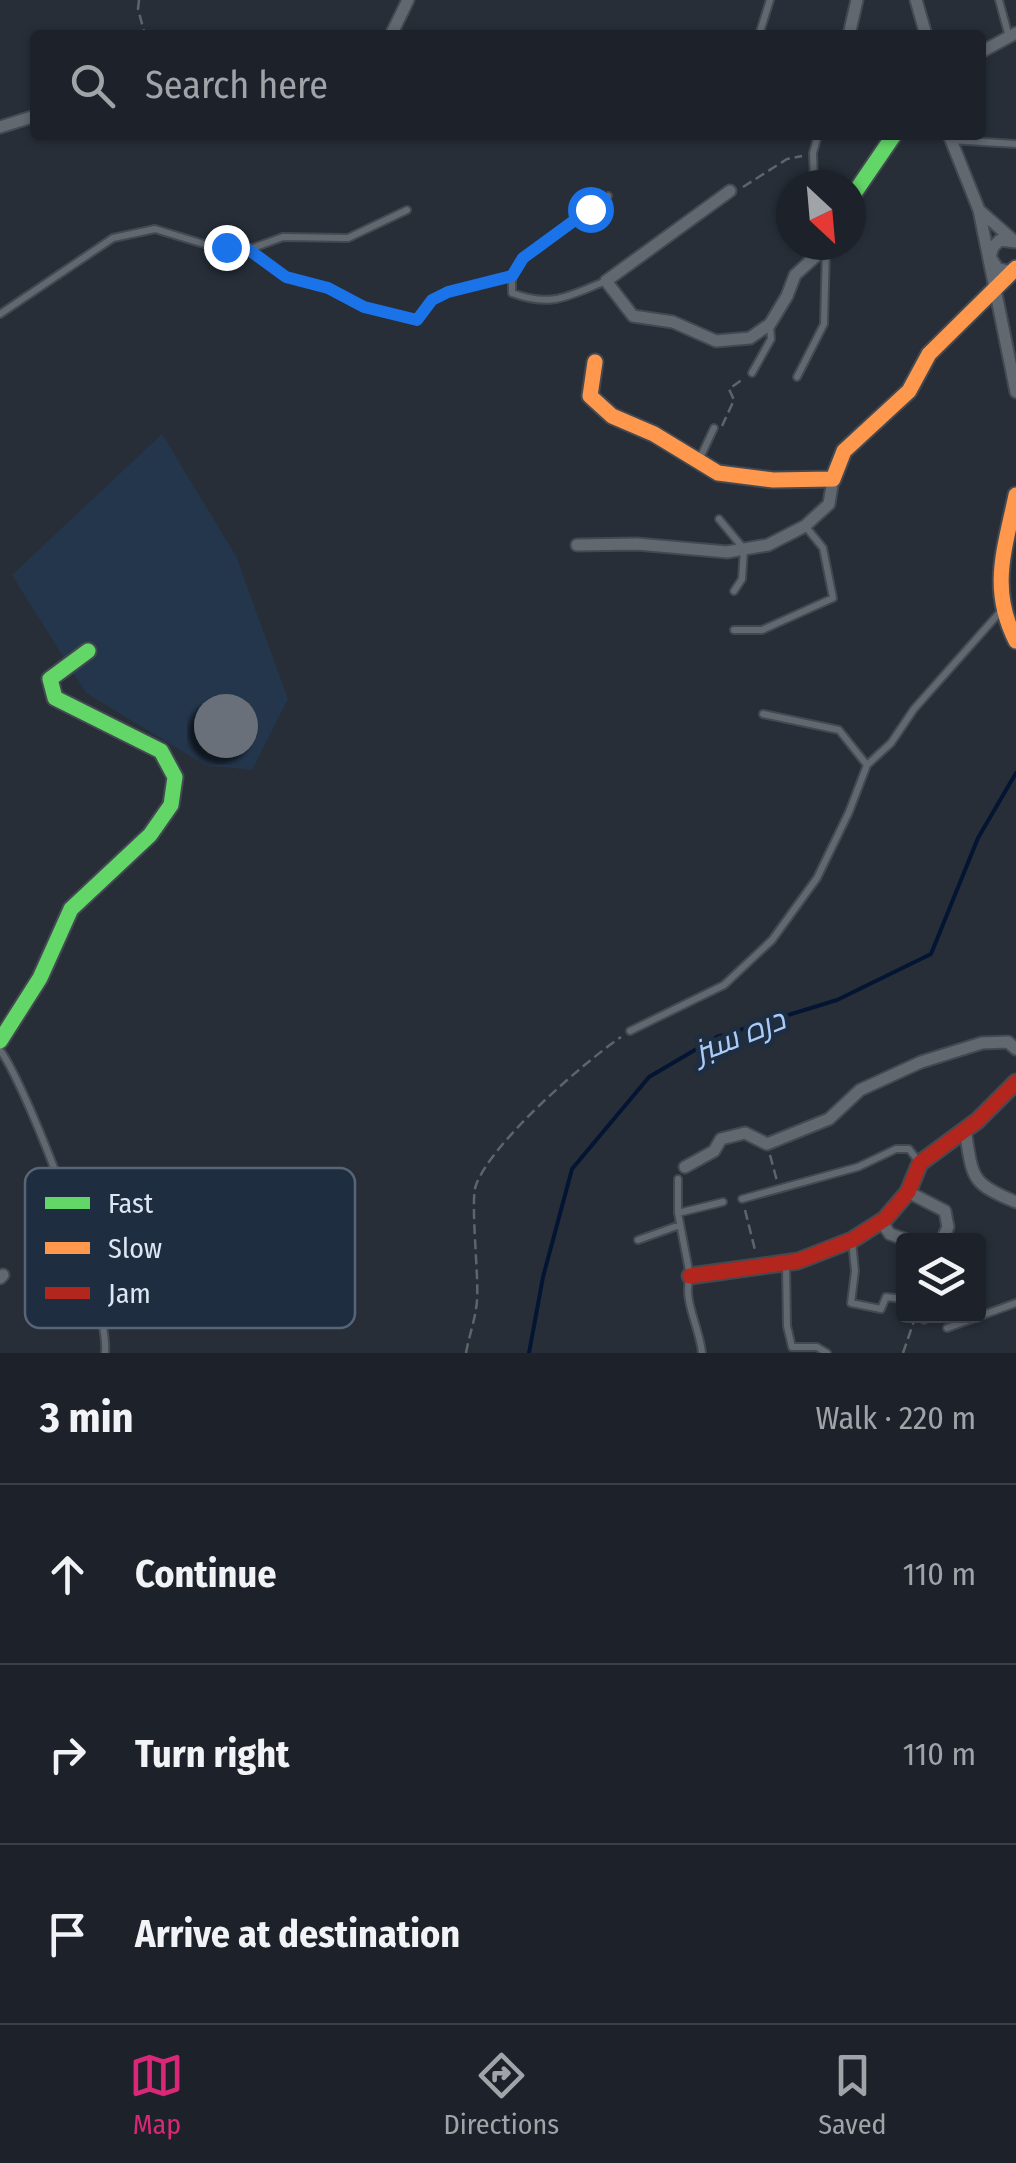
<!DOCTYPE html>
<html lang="en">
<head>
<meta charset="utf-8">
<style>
  body { margin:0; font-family:"Fira Sans Condensed",Cairo,sans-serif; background:#2a2f36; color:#f1f3f6 }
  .controls { position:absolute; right:30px; bottom:30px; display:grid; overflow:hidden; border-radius:10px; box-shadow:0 2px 8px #0004 }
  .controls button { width:90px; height:90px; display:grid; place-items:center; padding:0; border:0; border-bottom:2px solid #3b3f47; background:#1d222a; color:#f1f3f6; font:50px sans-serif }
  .compass { position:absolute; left:776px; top:170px; width:90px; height:90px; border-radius:50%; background:#1d222a; box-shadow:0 2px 8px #0004; rotate:154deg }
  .stop { position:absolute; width:30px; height:30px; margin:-22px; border:8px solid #1a73e8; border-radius:50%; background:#fff }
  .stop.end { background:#1a73e8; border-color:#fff; box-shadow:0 2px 10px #0008 }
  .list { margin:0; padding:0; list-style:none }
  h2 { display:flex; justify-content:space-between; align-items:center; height:130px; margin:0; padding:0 40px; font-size:42px }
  h2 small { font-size:32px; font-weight:400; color:#a0a4a8 }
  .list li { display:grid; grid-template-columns:65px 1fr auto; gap:30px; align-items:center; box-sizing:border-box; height:180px; padding:0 40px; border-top:2px solid #3b3f47 }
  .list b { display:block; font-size:38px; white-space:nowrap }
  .list em { font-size:32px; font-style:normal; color:#a0a4a8 }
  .icon { flex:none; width:55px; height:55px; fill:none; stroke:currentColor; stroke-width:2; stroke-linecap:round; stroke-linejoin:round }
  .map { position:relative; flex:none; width:1016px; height:1353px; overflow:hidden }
  .search { position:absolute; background:#1d222a; box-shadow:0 2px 8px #0004; left:30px; right:30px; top:30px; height:110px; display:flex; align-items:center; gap:25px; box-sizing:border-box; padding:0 35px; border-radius:10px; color:#a0a4a8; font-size:38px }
  .sheet { height:670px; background:#1d222a }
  nav { display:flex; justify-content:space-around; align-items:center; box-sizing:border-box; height:140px; border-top:2px solid #3b3f47; background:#1d222a; font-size:28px; color:#a0a4a8 }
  nav a { display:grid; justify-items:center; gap:5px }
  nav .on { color:#db2777 }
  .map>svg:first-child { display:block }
  .built { fill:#24364c }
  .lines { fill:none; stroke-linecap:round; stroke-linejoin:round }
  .stream { stroke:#041533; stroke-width:4 }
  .building { fill:#6a7079; filter:url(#shadow) }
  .lane-casing { stroke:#424951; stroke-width:10 }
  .street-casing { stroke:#424951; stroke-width:15 }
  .fast-casing { stroke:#424951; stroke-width:19 }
  .slow-casing { stroke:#424951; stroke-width:19 }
  .jam-casing { stroke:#424951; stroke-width:19 }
  .path { stroke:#5e646b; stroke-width:2.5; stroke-dasharray:10 5; stroke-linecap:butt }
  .lane { stroke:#626870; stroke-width:6 }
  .street { stroke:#626870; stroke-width:11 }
  .fast { stroke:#63d668; stroke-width:15 }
  .slow { stroke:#ff974d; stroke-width:15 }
  .jam { stroke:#b3261e; stroke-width:15 }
  .route { stroke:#1a73e8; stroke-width:12 }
  .labels { text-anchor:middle; stroke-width:10; stroke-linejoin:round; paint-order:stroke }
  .water-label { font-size:32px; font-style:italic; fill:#aacbf7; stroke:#1f2d40 }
  .key { fill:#1f2d40; stroke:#586576; stroke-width:2.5 }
  .key-label { font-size:28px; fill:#dde7f3 }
</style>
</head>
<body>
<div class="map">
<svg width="1016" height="1353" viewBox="0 0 1016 1353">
  <defs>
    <filter id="shadow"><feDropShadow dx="-6" dy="6" stdDeviation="2.5" flood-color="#0009"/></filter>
  </defs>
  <rect width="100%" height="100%" fill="#272e38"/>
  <path class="built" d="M162,434L236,556L288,699L252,770L205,765L86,693L12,575Z"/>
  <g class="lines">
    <path class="stream" d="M529,1353L543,1277L572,1169L649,1077L717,1037L837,1000L931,954L978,838L1016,773"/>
  </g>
  <path class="building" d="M194 726a32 32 0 1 1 64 0a32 32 0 1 1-64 0Z"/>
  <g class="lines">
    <g class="lane-casing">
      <path id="lane" d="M999,0L1009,37
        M759,35L770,0
        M951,140L1016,144
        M814,180L813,153L818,135
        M250,249L283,237L348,238L407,210
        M512,276L523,258L608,196
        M0,314L113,238L155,229L204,244L249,249L287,277L328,288L365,307L417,320L431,300L448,292L512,276V293C552,308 568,296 606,281
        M752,373L771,339L770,325
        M797,377L824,324L826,249
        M699,460L714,428
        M719,519L744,549L742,579L734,591
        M734,630H762L833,598L823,548L806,527
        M763,714L839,730L867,765
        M630,1031L724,985L772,940L817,878L849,812L867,765L891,743L914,709L1001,611
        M0,1050C30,1092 110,1305 105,1353
        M742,1199L858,1167L896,1149H909L919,1162
        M678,1213V1179
        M638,1240L680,1225
        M852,1241L855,1271L851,1303L881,1309L886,1297L904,1299
        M786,1265L787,1326L792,1347H817L827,1353
        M924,1316V1320
        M947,1328L1016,1303
        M702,1353C700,1328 682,1300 690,1276L678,1213L723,1202"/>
    </g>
    <g class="street-casing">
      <path id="street" d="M916,0L926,35
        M391,35L408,0
        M849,35L857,0
        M981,52L1016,33
        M0,127L35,116
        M949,135L979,210L1016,392
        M730,191L606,281L633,316L673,322L716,341L750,338L770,324L787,296L795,275L828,245
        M979,210L1013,240
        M1016,268L1008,271L998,269L990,257L993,247L1000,240L1016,242
        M577,545L637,544L727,552L768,545L805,526L829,504L833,479
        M965,1130C973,1177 969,1183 1016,1202
        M685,1167L714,1151L721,1139L745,1133L767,1144L829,1119L860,1090L921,1062L982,1043L1008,1042L1016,1049
        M908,1192L945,1211L948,1227L942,1240
        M885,1219V1227L890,1234L907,1240
        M0,1278L3,1275"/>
    </g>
    <g class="fast-casing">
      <path id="fast" d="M851,198L894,135
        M0,1041L40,978L71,909L150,835L171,805L175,777L161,751L55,698L50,679L88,651"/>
    </g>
    <g class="slow-casing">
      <path id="slow" d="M595,362L590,396L612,416L654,434L718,473L773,480L833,479L844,451L909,391L929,354L1016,268
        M1016,495C1005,549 989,588 1016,641"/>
    </g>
    <g class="jam-casing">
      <path id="jam" d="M690,1276L798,1261L852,1240L885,1219L908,1192L920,1163L977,1121L1016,1082"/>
    </g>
    <path class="path" d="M139,0L138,9L145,35
      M743,187L787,159L802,156
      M722,426L734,400L729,389L743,379
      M770,1155L777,1181
      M745,1210L755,1250
      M466,1353C469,1335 476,1318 477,1300C479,1276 470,1200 476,1185C492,1142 582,1064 621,1037
      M903,1353L915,1318"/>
    <use href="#lane" class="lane"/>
    <use href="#street" class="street"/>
    <use href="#fast" class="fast"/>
    <use href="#slow" class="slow"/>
    <use href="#jam" class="jam"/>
  </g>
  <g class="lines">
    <path class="route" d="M226,247L249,250L286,277L328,288L364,307L417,320L432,300L448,292L512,276L523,258L590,209"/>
  </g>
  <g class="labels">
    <g class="water-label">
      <text transform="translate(739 1035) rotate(-22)" y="11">دره سبز</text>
    </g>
  </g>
  <rect x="25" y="1168" width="330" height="160" rx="15" class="key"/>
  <rect x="45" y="1197" width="45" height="12" fill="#63d668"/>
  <rect x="45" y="1242" width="45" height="12" fill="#ff974d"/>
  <rect x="45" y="1287" width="45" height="12" fill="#b3261e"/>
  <g class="key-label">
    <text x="108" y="1213">Fast</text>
    <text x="108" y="1258">Slow</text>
    <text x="108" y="1303">Jam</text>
  </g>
</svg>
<div class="controls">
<button><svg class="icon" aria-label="layers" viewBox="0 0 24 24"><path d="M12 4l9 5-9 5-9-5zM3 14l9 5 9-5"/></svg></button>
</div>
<svg class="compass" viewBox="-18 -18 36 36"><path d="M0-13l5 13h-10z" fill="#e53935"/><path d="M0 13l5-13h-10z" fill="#a0a4a8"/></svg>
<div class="stop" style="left:590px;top:209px"></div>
<div class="stop end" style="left:226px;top:247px"></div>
<div class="search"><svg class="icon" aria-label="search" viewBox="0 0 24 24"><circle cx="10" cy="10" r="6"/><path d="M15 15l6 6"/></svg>Search here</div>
</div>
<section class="sheet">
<h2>3 min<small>Walk · 220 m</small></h2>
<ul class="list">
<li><svg class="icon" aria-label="ahead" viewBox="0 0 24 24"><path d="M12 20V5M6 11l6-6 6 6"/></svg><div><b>Continue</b></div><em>110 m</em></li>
<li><svg class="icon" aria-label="right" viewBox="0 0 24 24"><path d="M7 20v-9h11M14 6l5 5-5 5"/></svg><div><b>Turn right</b></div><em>110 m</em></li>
<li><svg class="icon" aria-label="arrive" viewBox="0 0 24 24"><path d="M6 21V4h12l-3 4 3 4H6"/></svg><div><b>Arrive at destination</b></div></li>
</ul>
</section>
<nav>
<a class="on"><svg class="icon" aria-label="map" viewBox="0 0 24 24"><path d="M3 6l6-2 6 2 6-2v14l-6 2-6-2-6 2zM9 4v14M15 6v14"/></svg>Map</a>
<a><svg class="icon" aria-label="directions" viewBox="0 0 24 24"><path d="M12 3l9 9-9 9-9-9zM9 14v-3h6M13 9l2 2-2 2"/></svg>Directions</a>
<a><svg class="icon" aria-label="saved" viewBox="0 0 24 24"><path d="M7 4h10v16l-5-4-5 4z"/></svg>Saved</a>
</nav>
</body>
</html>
